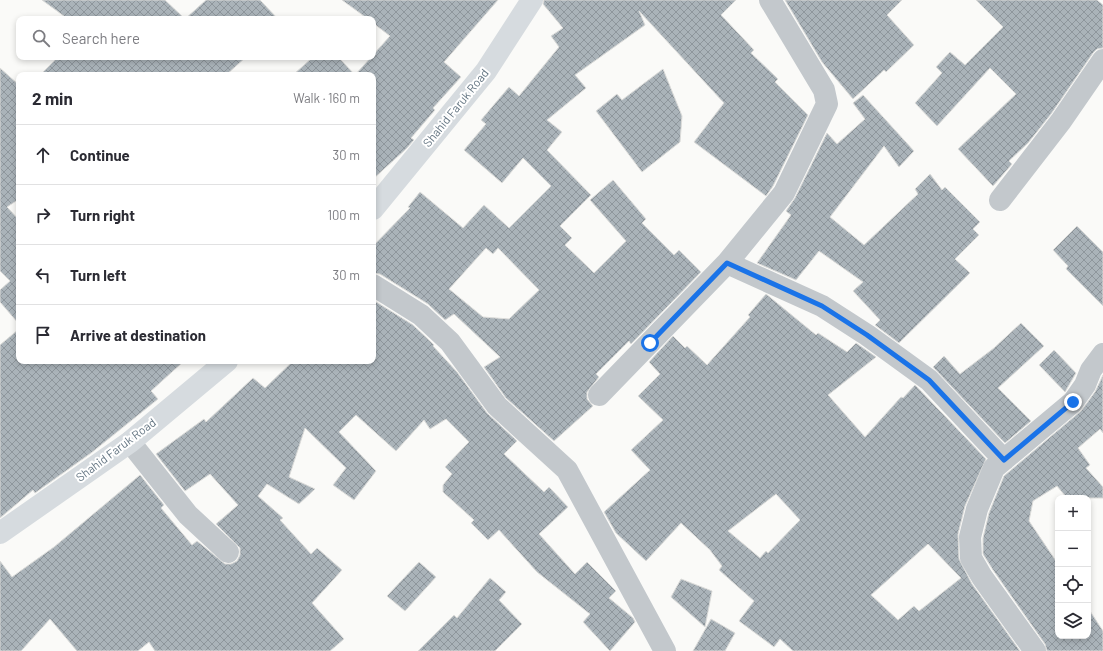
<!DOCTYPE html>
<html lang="en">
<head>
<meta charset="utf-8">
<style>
  body { margin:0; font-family:Barlow,sans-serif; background:#f2f2f3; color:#2b2b33 }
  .controls { position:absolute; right:12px; bottom:12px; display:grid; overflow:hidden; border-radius:8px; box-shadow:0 2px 6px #0003 }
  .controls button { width:36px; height:36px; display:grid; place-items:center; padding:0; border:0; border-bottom:1px solid #e1e1e2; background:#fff; color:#2b2b33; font:20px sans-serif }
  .stop { position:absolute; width:12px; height:12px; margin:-9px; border:3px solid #1a73e8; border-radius:50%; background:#fff }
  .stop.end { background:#1a73e8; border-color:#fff; box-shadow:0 1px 4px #0008 }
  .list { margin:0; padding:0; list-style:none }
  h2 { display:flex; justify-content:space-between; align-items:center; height:52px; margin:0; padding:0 16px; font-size:17px }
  h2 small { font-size:13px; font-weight:400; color:#7c7c81 }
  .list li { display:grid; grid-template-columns:26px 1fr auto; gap:12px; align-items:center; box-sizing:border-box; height:60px; padding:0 16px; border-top:1px solid #e1e1e2 }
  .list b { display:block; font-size:15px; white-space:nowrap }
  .list em { font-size:13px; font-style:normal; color:#7c7c81 }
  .icon { flex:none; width:22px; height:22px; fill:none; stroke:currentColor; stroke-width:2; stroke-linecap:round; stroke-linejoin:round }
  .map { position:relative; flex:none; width:1103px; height:651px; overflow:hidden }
  .search { position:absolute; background:#fff; box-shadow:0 2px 6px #0003; left:16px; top:16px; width:360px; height:44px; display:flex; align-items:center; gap:10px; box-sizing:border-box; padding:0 14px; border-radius:8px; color:#7c7c81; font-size:15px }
  .panel { position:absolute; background:#fff; box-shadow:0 2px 6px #0003; left:16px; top:72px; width:360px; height:292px; border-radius:8px }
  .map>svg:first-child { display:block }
  .building { fill:url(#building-cross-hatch); stroke:#dcdcda; fill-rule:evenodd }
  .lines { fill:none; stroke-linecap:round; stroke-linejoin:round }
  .minor { stroke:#c3c8cc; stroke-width:22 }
  .major { stroke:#d6dbdf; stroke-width:22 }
  .route { stroke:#1a73e8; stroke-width:5 }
  .labels { text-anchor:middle; stroke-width:4; stroke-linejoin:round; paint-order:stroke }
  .street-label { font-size:12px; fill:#657683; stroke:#fff }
</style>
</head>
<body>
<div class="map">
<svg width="1103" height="651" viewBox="0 0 1103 651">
  <defs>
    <pattern id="building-cross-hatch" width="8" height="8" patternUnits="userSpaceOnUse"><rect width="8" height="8" fill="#aab3b9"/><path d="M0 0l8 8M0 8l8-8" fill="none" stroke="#8e969c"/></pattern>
  </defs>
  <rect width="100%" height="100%" fill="#fafaf8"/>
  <path class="building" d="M42,0H165L185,19L206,0H260L278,19H68Z
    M342,0H498L444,62L461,77L433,108L435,110L411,138L414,140L406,149L373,179V75H293L313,57H338L355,75L390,36L373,23V19H368Z
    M544,0H736L721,15L754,50L751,53L778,79L775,82L808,115L773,186L766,196L694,142L724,103L639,11L645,25L575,75L586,88L547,120L562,132L547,150L591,195L560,226L572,238L565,245L594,273L626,241L590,200L613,180L646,219L642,223L674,255L679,250L701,272L631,344L629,341L596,374L599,377L587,392V399L593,406L554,441L506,398L484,367L500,357L454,314L445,320L428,304L380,274L373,273V246L410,208L408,207L420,192L463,228L484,205L509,228L551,186L523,158L502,183L464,150L486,124L481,120L509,87L519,96L559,47L551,36L563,28L543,4ZM486,248L493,254L498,248L539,290L509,319L483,317L449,289Z
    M785,0H902L887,15L914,45L886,72L884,70L853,99L822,62Z
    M976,0H1097L1103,5V48L1097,49L1093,53L1051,114L1028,143L1009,161L1012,164L993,186L958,149L1016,94L990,68L937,126L915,103L942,73L936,67L950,52L965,65L1003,27Z
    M58,57H246L226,75H40Z
    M0,68L19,85V199L7,207L19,220V324L0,302V290L10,281L0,271Z
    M663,69L682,116L680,142L642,172L596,111L617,94L622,100Z
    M863,95L914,151L899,167L884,146L830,217L864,245L918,194L915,189L930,174L942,190L945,187L980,222L973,229L979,235L955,259L970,273L899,343L875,325L880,320L853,291L863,282L819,251L796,280L757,263L791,215L786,211L795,198L827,133L837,144L865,119L853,103Z
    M1077,226L1103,252V306L1066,269L1068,266L1053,250Z
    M766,294L816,335L818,333L847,352L856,343L876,357L828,395L865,437L901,397L903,398L915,385L986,459L965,506L958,534L959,559L972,584L1020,651H793L780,639L774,647L739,621L754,601L719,570L722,566L710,550L681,523L646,561L616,533L604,512L650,470L631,450L663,420L638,396L660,374L649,362L673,336L685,348L687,346L707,365L750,317L748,315ZM776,494L800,520L768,553L766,551L760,558L728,531ZM928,544L961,578L919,611L914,606L898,620L871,595Z
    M373,300L413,325L434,345L433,346L457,372L487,413L517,441L504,454L544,492L549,487L568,507L539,534L575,574L587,562L616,591L609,598L633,618L635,622L610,651L583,622L590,614L537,572L499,530L488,540L471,523L474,520L443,492V485L452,474L445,467L469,442L446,419L430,429L424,420L396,451L356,415L339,432L376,471L354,500L333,485L346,468L305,428L289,477L315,489L299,504L267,484L258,496L283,518L280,520L311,554L317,548L342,570L312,603L344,639L330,651H155L149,642L138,651H77L50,619L21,651H0V561L12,577L54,547L140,475L164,505L161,508L192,545L197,541L225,564H231L237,561L240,555V548L216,524L238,505L210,474L185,491L156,454L204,419L206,422L253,378L265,388L293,361H373Z
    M1021,323L1044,346L998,388L1031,421L1005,443L933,367L944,356L960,374L994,348Z
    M19,329V361H184L151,391L158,399L91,453L35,493L33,490L0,518V345Z
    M1054,350L1076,373L1065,392L1039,365Z
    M1103,375V433L1100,429L1078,448L1090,465L1086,468L1103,487V498H1067L1057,486L1033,501L1029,521L1058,564V636H1088V608L1103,631V651H1047L1045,644L993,570L983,554V538L989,513L1004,476L1081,411L1095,392Z
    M419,562L436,577L405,611L387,596Z
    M490,578L506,592L499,600L522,624L495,651H418L454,615L457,618Z
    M681,579L712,591L705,627L671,597Z
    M711,619L735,633L725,651H693Z"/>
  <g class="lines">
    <path class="minor" d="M1000,200L1061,121L1103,60
      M727,263L822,306L867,335L929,380L1004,460
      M373,285L421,315L450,342L497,406L567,470L665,651
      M599,395L727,263L784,193L827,104L824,90L770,0
      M130,442L188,515L228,552
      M1035,651L982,577L971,558L970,537L977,509L994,468L1073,402L1085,385L1091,370L1103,354"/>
    <path class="major" d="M373,209L486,71L532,0
      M0,533L130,442L227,361"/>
  </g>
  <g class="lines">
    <path class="route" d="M650,343L727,263L822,306L867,335L929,380L1004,460L1073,402"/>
  </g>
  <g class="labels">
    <g class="street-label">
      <text transform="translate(456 108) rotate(-51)" y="4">Shahid Faruk Road</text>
      <text transform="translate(116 450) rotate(-37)" y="4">Shahid Faruk Road</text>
    </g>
  </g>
</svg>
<div class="controls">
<button>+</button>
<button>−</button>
<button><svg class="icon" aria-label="locate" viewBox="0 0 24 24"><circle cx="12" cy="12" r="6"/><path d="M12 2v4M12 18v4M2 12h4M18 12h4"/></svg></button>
<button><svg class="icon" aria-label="layers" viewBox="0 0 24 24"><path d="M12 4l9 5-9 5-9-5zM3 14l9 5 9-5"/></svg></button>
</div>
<div class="stop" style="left:650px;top:343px"></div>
<div class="stop end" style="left:1073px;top:402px"></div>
<div class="search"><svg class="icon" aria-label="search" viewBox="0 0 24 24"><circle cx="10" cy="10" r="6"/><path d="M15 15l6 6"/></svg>Search here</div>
<section class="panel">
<h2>2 min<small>Walk · 160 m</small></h2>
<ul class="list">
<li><svg class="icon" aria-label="ahead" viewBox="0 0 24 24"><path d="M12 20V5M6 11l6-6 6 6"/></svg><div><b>Continue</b></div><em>30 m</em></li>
<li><svg class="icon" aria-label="right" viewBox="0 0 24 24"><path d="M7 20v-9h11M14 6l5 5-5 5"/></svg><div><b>Turn right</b></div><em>100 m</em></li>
<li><svg class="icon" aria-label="left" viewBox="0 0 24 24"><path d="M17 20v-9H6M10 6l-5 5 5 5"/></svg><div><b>Turn left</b></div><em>30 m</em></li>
<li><svg class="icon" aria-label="arrive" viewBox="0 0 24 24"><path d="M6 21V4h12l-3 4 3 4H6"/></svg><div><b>Arrive at destination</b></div></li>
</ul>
</section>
</div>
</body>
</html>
